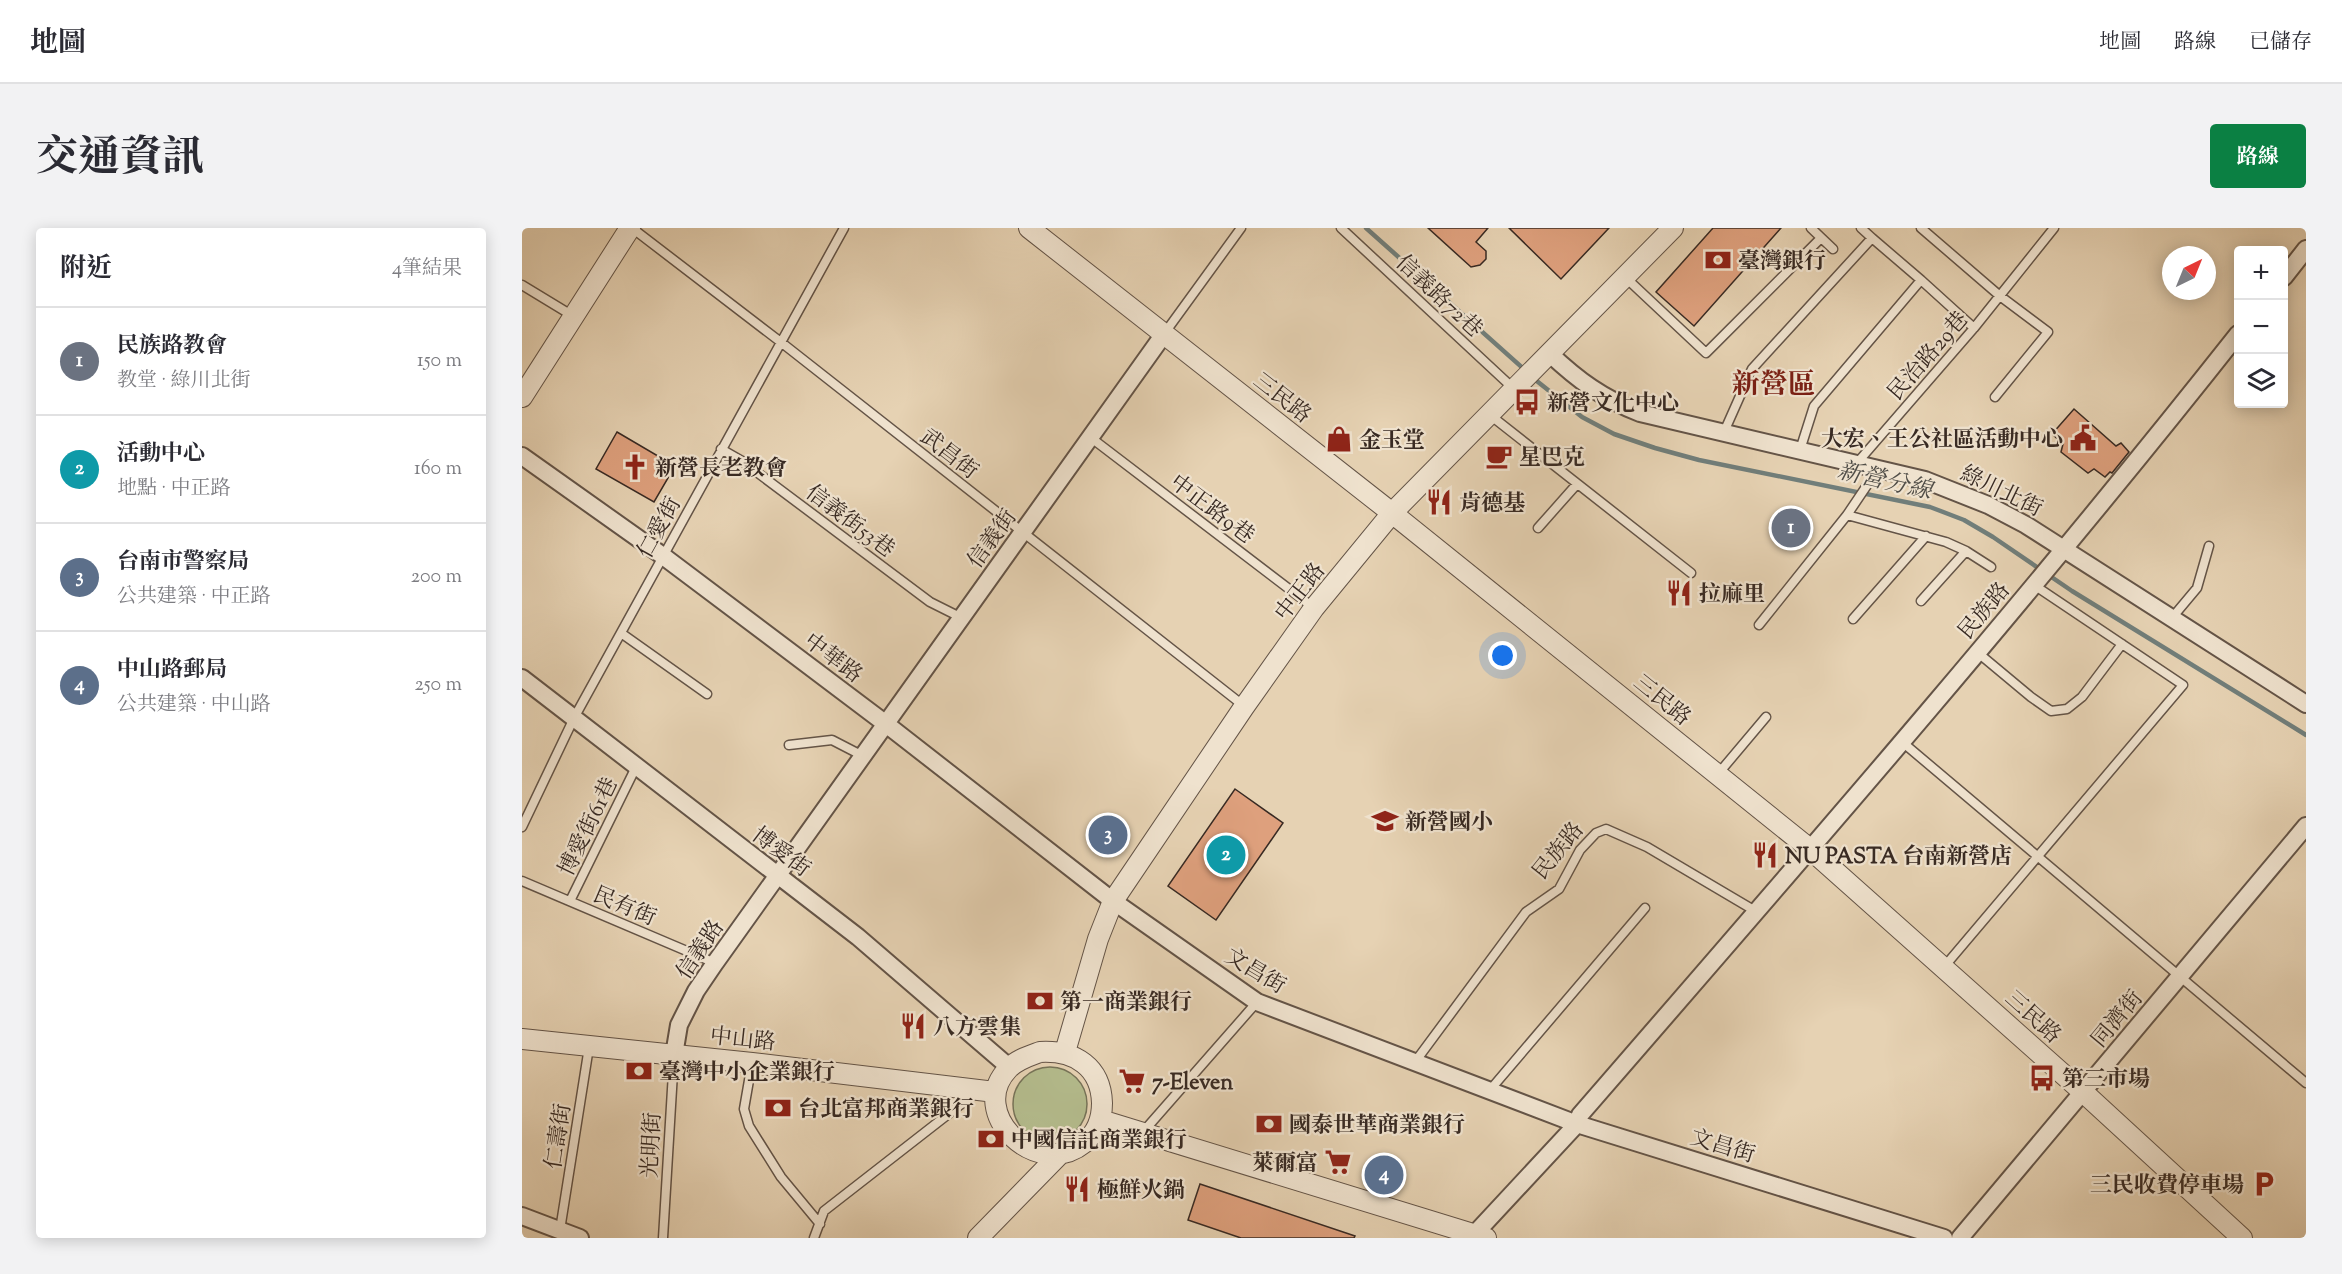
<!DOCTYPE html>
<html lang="zh-TW">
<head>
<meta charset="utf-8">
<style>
  body { margin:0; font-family:"Sorts Mill Goudy","Noto Serif TC",serif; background:#f2f2f3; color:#2b2b33 }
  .controls { position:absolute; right:18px; top:18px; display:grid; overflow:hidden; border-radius:6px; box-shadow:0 3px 15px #0003 }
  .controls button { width:54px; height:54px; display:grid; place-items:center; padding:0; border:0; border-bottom:2px solid #e1e1e2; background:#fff; color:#2b2b33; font:30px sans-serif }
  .compass { position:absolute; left:1640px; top:18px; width:54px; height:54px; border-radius:50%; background:#fff; box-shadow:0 3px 15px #0003; rotate:43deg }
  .you { position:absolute; left:981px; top:428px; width:21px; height:21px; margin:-15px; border:4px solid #fff; border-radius:50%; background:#1a73e8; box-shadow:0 0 0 9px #1a73e833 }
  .badge { display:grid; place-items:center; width:39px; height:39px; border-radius:50%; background:#0b8043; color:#fff; font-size:20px; font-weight:700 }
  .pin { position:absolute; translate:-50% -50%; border:3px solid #fff; box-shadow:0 2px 6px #0006 }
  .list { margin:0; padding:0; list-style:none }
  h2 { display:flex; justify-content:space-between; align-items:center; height:78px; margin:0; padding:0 24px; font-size:26px }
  h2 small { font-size:20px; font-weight:400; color:#7c7c81 }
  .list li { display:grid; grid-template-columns:39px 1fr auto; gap:18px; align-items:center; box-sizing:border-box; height:108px; padding:0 24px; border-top:2px solid #e1e1e2 }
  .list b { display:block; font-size:22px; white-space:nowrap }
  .list p { margin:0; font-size:20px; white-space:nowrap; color:#7c7c81 }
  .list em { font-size:20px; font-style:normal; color:#7c7c81 }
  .icon { flex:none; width:33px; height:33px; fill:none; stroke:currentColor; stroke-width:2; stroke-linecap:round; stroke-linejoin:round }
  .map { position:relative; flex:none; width:1784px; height:1010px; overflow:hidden; border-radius:6px }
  header { display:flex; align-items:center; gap:36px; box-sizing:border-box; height:84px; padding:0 30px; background:#fff; border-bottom:2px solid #e1e1e2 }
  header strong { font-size:28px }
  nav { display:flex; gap:33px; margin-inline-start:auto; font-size:21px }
  .intro { display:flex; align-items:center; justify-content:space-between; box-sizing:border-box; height:144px; padding:0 36px }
  h1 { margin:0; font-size:42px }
  .button { padding:15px 27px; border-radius:6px; background:#0b8043; color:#fff; font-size:21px; font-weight:700 }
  main { display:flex; gap:36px; padding:0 36px }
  aside { flex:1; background:#fff; border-radius:6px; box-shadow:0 3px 15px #0003 }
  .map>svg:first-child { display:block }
  .garden { fill:#b4bc8d; stroke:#767358; stroke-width:1.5 }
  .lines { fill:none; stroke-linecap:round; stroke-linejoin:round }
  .stream { stroke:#717e7a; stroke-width:4.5 }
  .building { fill:#dea07d; stroke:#382a23; stroke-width:1.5 }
  .service-casing { stroke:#645447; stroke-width:11 }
  .minor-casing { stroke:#645447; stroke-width:20 }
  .tertiary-casing { stroke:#645447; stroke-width:22 }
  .service { stroke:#efe2ce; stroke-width:8 }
  .minor { stroke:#efe2ce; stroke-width:16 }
  .tertiary { stroke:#efe2ce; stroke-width:20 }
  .labels { text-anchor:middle; stroke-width:4.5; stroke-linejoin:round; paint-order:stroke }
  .poi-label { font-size:22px; font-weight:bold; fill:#382a23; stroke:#efe2ce; text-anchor:start }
  .street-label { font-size:22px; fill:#382a23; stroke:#efe2ce }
  .water-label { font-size:24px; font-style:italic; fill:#504d47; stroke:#efe2ce }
  .district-label { font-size:28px; font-weight:bold; fill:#7a1f14; stroke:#efe2ce }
</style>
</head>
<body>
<header>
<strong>地圖</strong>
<nav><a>地圖</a><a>路線</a><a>已儲存</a></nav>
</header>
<div class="intro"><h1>交通資訊</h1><a class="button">路線</a></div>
<main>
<aside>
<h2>附近<small>4筆結果</small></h2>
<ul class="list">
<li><span class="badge" style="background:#6b7280">1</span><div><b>民族路教會</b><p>教堂 · 綠川北街</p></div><em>150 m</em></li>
<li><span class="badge" style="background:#0f9aa8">2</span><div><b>活動中心</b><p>地點 · 中正路</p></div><em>160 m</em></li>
<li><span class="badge" style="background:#5c6f8a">3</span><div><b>台南市警察局</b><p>公共建築 · 中正路</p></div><em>200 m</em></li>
<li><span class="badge" style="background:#5c6f8a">4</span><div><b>中山路郵局</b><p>公共建築 · 中山路</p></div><em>250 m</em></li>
</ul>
</aside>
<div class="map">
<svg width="1784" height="1010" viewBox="0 0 1784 1010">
  <rect width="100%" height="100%" fill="#e6d2b3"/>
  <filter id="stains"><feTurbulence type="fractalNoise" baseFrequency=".00333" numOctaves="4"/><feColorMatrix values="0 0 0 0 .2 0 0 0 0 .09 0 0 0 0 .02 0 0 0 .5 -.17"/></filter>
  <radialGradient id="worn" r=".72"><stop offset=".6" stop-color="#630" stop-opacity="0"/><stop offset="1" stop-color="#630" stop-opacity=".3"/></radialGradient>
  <path class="garden" d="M491 876a37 37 0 1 1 74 0a37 37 0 1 1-74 0Z"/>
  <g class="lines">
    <path class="stream" d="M844,0L1003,142
      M1011,150L1060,189L1092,206L1133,220L1177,232L1408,279L1442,292L1471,309L1550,363L1784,507"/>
  </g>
  <path class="building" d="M906,0H966L954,14L964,23V31L958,37L949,39Z
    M987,0H1087L1039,51Z
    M1191,0H1259L1172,98L1134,64Z
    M1552,181L1594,218L1599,215L1607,224L1590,245L1588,244L1583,249L1572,241L1566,245L1539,224L1541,216L1530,206Z
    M95,204L153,238L132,274L74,241Z
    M1263,281L1289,302L1275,320L1248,298Z
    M713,561L761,595L694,692L646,658Z
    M678,956L833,1008L832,1010H719L666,992Z"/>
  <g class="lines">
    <g class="service-casing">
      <path id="service" d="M110,0L260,115L722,478
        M819,0L992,161
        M1289,0L1311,21
        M1399,0L1478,68L1526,104L1473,169
        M1103,49L1184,125L1299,10
        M1399,52L1452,100
        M0,57L51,88
        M642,106L719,0
        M968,187L1169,345
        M1202,204L1230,141L1350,10L1339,0
        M568,209L792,380
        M199,221L220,233L408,374L440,390
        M1278,222L1292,178L1399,52L1350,10
        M1335,235L1452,100L1532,0
        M1325,287L1424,314L1444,323L1469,339
        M1016,300L1055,256
        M1399,373L1444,323
        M1331,391L1404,308
        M1649,391L1675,360L1687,318
        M1237,397L1325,287L1356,241
        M99,405L185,466
        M1455,424L1509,469L1529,483L1545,481L1560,469L1600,416
        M1379,513L1784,855
        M267,517L310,512L341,528
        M1196,546L1244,489
        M0,599L52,490L322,0
        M0,653L193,735
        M48,673L114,539
        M1422,739L1661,457L1512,357
        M893,834L1004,684L1037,661L1058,622L1074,605L1084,601L1125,619L1235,684
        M230,835L222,881L227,898L259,949L298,996
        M968,862L1123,680
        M621,904L735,774
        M38,1002L67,819
        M141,1010L152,828
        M292,1010L302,983L456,863"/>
    </g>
    <g class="minor-casing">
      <path id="minor" d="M1762,49L1784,21
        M1027,125C1057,153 1080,170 1118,185L1403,252L1466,277L1504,297L1784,476
        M0,228L141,328L364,496L591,673L735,774L1055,896L1422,1010
        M0,450L336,709L487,839
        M152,827L157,797L174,763L193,735L642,106
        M0,988L58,1010
        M949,1010L1055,896L1058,887C1281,630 1505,373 1716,106
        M1438,1010L1784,598"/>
    </g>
    <g class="tertiary-casing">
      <path id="tertiary" d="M507,0L870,285L1288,621L1561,864L1720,1010
        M0,169L108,0
        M0,811L230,835L473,864
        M518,824C553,822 579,839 580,875C580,892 575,905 562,915C515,953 444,885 486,841C494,832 507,828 518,824Z
        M543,824L576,711L591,673L722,479L792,380L870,285L1151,0
        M579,892L964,1010
        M456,1010L536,928"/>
    </g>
    <use href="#service" class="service"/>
    <use href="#minor" class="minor"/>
    <use href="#tertiary" class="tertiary"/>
  </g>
  <defs>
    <g id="bank-bare" transform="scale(2.07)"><path d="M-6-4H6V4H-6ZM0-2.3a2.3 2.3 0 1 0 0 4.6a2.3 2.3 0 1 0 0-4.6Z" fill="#8f2418" stroke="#efe2ce" stroke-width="2.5" paint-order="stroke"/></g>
    <g id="bus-bare" transform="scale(2.07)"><path d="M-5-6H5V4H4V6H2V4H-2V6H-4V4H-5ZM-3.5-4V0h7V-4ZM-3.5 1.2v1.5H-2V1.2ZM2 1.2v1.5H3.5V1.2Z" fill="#8f2418" stroke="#efe2ce" stroke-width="2.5" paint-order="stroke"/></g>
    <g id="civic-bare" transform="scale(2.07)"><path d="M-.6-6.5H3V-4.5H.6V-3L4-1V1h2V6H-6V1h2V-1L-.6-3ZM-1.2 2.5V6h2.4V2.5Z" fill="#8f2418" stroke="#efe2ce" stroke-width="2.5" paint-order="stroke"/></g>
    <g id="shop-bare" transform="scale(2.07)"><path d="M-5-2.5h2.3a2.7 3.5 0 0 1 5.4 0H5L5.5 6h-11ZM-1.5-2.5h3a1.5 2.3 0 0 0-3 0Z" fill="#8f2418" stroke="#efe2ce" stroke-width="2.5" paint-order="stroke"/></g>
    <g id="cafe-bare" transform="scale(2.07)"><path d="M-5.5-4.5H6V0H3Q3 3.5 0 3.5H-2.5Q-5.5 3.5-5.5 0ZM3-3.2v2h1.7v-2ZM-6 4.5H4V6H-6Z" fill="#8f2418" stroke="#efe2ce" stroke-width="2.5" paint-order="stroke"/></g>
    <g id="church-bare" transform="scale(2.07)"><path d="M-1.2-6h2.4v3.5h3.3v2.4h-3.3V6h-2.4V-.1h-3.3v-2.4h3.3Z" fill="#8f2418" stroke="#efe2ce" stroke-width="2.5" paint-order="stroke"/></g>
    <g id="restaurant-bare" transform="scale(2.07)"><path d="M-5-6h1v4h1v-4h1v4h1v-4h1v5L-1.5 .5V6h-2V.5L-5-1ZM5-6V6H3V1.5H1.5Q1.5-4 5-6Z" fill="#8f2418" stroke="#efe2ce" stroke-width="2.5" paint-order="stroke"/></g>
    <g id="school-bare" transform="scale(2.07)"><path d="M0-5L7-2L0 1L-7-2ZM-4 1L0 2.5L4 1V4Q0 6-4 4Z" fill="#8f2418" stroke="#efe2ce" stroke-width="2.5" paint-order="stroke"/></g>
    <g id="supermarket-bare" transform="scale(2.07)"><path d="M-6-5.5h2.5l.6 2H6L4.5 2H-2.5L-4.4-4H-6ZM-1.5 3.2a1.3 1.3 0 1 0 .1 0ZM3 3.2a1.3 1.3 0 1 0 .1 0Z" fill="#8f2418" stroke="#efe2ce" stroke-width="2.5" paint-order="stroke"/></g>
    <g id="parking-bare" transform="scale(2.07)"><path d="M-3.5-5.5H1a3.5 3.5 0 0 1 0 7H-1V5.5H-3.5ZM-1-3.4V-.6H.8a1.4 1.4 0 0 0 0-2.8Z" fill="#8f2418" stroke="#efe2ce" stroke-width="2.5" paint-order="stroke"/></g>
  </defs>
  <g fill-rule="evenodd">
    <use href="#bank-bare" x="1196" y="32"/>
    <use href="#bus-bare" x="1005" y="174"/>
    <use href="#civic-bare" x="1561" y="210"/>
    <use href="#shop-bare" x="817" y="211"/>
    <use href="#cafe-bare" x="977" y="228"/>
    <use href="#church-bare" x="113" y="239"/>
    <use href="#restaurant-bare" x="917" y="274"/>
    <use href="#restaurant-bare" x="1157" y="365"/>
    <use href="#school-bare" x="863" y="593"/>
    <use href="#restaurant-bare" x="1243" y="627"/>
    <use href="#bank-bare" x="518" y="773"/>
    <use href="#restaurant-bare" x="391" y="798"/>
    <use href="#bank-bare" x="117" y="843"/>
    <use href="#bus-bare" x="1520" y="850"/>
    <use href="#supermarket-bare" x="610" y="853"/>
    <use href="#bank-bare" x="256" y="880"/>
    <use href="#bank-bare" x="747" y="896"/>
    <use href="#bank-bare" x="469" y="911"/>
    <use href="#supermarket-bare" x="816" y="934"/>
    <use href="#parking-bare" x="1742" y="956"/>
    <use href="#restaurant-bare" x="555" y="961"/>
  </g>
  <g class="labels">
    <g class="poi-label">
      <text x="1216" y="40">臺灣銀行</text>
      <text x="1025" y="182">新營文化中心</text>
      <text x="1541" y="218" text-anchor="end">大宏、王公社區活動中心</text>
      <text x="837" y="219">金玉堂</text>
      <text x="997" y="236">星巴克</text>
      <text x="133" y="247">新營長老教會</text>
      <text x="937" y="282">肯德基</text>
      <text x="1177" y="373">拉麻里</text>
      <text x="883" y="601">新營國小</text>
      <text x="1263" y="635">NU PASTA 台南新營店</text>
      <text x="538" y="781">第一商業銀行</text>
      <text x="411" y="806">八方雲集</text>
      <text x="137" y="851">臺灣中小企業銀行</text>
      <text x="1540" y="858">第三市場</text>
      <text x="630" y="861">7-Eleven</text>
      <text x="276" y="888">台北富邦商業銀行</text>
      <text x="767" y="904">國泰世華商業銀行</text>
      <text x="489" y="919">中國信託商業銀行</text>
      <text x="796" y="942" text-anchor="end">萊爾富</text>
      <text x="1722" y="964" text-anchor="end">三民收費停車場</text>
      <text x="575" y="969">極鮮火鍋</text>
    </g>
    <g class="street-label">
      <text transform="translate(918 67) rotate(43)" y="8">信義路72巷</text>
      <text transform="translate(1405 127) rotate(-49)" y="8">民治路29巷</text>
      <text transform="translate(761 169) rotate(38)" y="8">三民路</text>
      <text transform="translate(428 225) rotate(38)" y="8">武昌街</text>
      <text transform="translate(1480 262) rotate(26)" y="8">綠川北街</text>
      <text transform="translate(691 280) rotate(37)" y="8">中正路9巷</text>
      <text transform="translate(329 292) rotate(37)" y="8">信義街53巷</text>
      <text transform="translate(136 299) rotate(-61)" y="8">仁愛街</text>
      <text transform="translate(469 310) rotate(-54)" y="8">信義街</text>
      <text transform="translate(777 363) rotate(-52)" y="8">中正路</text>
      <text transform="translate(1461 382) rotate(-50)" y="8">民族路</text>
      <text transform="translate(312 429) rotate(37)" y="8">中華路</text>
      <text transform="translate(1141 471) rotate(39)" y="8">三民路</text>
      <text transform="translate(65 598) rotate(-64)" y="8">博愛街61巷</text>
      <text transform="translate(1035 622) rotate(-51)" y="8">民族路</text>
      <text transform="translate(260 623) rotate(37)" y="8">博愛街</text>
      <text transform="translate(103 677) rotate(23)" y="8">民有街</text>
      <text transform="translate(177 721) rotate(-56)" y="8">信義路</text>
      <text transform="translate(734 742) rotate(31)" y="8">文昌街</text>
      <text transform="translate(1512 788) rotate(42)" y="8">三民路</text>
      <text transform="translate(1594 790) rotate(-50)" y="8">同濟街</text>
      <text transform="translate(221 810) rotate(6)" y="8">中山路</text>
      <text transform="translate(35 908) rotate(-81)" y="8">仁壽街</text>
      <text transform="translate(128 917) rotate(-87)" y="8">光明街</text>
      <text transform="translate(1201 917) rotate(17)" y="8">文昌街</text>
    </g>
    <g class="water-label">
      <text transform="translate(1363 252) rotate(13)" y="8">新營分線</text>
    </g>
    <g class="district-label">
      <text x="1252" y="165">新營區</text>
    </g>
  </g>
  <rect width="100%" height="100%" filter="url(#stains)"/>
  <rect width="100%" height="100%" fill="url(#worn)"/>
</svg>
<div class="controls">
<button>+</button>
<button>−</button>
<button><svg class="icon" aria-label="layers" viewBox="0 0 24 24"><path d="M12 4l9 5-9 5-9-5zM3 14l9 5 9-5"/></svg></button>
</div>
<svg class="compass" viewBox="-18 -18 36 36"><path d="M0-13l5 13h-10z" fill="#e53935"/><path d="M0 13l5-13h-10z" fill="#7c7c81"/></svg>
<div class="you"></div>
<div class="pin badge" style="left:1269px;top:300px;background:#6b7280">1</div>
<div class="pin badge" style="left:704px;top:627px;background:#0f9aa8">2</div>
<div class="pin badge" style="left:586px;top:607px;background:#5c6f8a">3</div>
<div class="pin badge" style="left:862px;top:947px;background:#5c6f8a">4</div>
</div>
</main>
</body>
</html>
